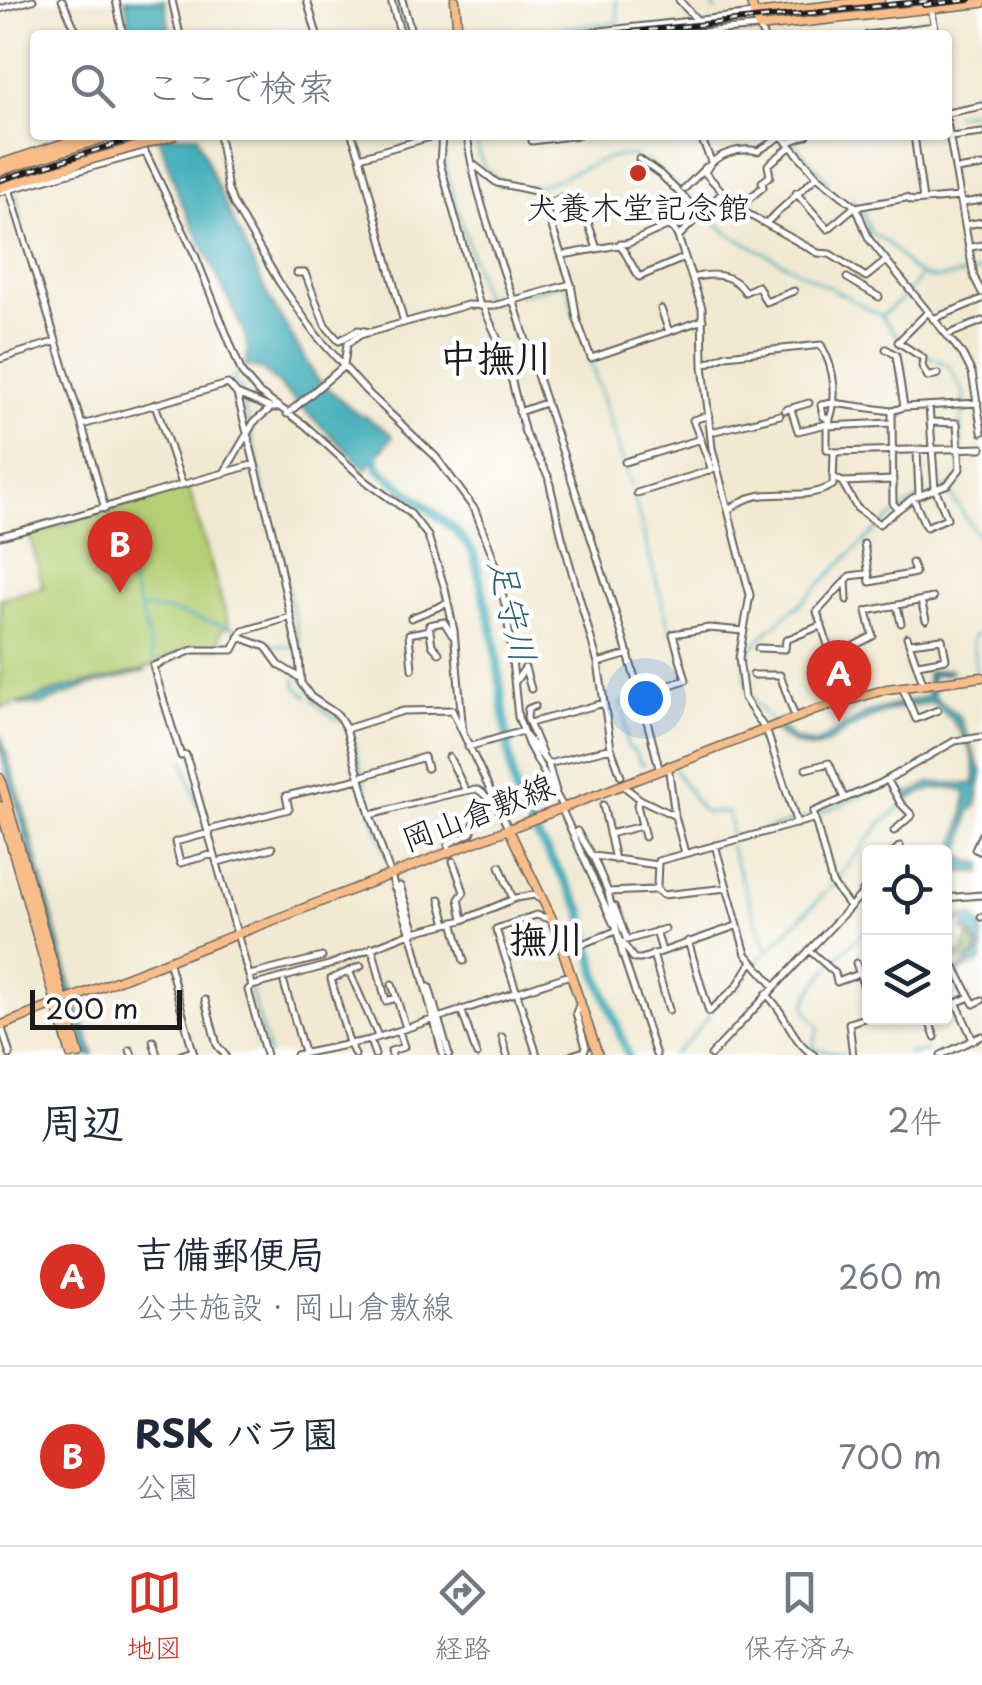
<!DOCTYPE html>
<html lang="ja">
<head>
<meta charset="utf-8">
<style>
  body { margin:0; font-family:"Playpen Sans","Klee One",sans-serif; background:#f6f6f7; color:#1f2937 }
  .controls { position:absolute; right:30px; bottom:30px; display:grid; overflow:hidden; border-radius:10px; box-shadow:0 2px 8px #0004 }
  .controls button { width:90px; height:90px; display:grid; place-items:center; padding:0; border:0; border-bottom:2px solid #e0e1e3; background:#fff; color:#1f2937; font:50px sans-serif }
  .scale { position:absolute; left:30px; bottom:25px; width:152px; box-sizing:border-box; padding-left:10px; border:5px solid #1c1c1c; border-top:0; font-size:28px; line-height:35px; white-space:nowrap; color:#1c1c1c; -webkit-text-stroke:8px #fff; paint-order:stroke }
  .you { position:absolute; left:645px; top:698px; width:35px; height:35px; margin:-25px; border:8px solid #fff; border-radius:50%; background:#1a73e8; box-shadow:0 0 0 15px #1a73e833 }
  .badge { display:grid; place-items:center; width:65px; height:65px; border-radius:50%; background:#d93025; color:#fff; font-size:32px; font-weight:700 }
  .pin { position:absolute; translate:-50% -82px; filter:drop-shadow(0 2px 5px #0008) }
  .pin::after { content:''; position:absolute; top:52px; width:35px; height:30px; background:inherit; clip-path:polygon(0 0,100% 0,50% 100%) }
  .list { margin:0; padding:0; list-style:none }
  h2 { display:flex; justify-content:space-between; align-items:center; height:130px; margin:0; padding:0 40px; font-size:42px }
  h2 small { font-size:32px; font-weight:400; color:#747a83 }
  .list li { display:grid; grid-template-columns:65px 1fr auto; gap:30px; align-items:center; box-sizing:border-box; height:180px; padding:0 40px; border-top:2px solid #e0e1e3 }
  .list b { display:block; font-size:38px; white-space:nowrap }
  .list p { margin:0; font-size:32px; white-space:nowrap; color:#747a83 }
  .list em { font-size:32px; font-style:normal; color:#747a83 }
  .icon { flex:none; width:55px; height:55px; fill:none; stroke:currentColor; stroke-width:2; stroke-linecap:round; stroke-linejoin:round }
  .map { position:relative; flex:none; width:982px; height:1055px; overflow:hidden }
  .search { position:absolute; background:#fff; box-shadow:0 2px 8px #0004; left:30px; right:30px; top:30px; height:110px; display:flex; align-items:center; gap:25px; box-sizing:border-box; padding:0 35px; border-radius:10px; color:#747a83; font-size:38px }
  .sheet { height:490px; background:#fff }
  nav { display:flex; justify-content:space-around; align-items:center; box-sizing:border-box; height:140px; border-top:2px solid #e0e1e3; background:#fff; font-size:28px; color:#747a83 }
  nav a { display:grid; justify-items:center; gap:5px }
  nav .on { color:#d93025 }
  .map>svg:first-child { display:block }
  .green { fill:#b5cf74; stroke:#687648; stroke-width:2.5 }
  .forest { fill:#90b266; stroke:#566741; stroke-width:2.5 }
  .water { fill:#3babb8; stroke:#2c646a; stroke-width:2.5 }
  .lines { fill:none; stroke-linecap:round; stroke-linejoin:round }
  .stream { stroke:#3babb8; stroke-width:2.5 }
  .river { stroke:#3babb8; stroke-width:9 }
  .minor-casing { stroke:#67645b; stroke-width:9 }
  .major-casing { stroke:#67645b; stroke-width:11 }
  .minor { stroke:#fff; stroke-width:5 }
  .major { stroke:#f8bd89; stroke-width:8 }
  .rail-casing { stroke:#1c1c1c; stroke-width:6 }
  .rail { stroke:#fff; stroke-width:2.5; stroke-dasharray:8; stroke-linecap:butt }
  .major-bridge-casing { stroke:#67645b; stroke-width:11; stroke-linecap:butt }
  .major-bridge { stroke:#f8bd89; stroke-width:8 }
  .poi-dot { fill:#c8321e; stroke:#fff; stroke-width:4 }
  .labels { text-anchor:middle; stroke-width:9; stroke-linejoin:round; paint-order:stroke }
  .poi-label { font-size:32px; fill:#1c1c1c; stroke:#fff }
  .street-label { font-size:32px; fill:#1c1c1c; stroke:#fff }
  .water-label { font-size:35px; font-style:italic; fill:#2c646a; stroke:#fff }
  .quarter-label { font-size:38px; font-weight:bold; fill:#1c1c1c; stroke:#fff }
</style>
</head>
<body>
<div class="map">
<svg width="982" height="1055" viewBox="0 0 982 1055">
  <rect width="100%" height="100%" fill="#fff"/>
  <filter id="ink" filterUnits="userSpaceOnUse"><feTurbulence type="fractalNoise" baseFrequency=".01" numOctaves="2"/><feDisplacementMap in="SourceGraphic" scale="20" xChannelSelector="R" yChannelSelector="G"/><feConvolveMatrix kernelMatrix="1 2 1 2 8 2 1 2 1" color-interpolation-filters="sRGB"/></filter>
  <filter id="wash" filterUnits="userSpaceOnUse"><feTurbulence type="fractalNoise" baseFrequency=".0048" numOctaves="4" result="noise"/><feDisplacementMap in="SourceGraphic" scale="40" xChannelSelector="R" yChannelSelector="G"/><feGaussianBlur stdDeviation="2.25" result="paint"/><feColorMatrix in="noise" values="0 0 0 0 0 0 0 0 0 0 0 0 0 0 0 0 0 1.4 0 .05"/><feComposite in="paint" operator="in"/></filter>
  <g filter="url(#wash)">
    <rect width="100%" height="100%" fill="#f1e9d1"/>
    <path class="green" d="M188,486L229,626L221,630L220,647L193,646L140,671L0,708V599L43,587L30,535Z"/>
    <path class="forest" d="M966,926L978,951L969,960L949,962V970H945V946L955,953L967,952L964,946L969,938L963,929Z"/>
    <path class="water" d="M125,0H164L171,35H132Z
      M158,135H197L212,175L269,298L317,379L360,416H365L391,434L392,438L366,469L263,370L245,366L248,351L244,332L180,199Z
      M951,669V673L931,676L934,697L960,717L982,773L976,806L969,812L964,844L959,849C962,861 971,862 982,863V872H945V869L953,866C954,840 967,818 966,792C949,784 924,789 909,800L907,795L930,783L974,784C980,754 956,719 932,702C908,706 885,710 865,721C827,740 816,765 775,731L782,728L792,738L815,744L869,712L928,696L927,672Z
      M146,671L88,686L41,705H18L64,688Z
      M0,734L18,789L71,986L94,1055H84C61,978 42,901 22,824C15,794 0,765 0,734Z
      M972,916L982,927V961L945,980L981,952L966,923L961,921L945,927V918Z"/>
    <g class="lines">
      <path class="stream" d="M396,0L407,35
        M709,0L716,11
        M755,0V2
        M533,32L618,22L616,0
        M955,114L982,110
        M476,135C477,160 485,175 509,183
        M787,135L829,182
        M645,159L728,233L880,315L901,340
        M444,161L484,300L489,303L506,298
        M527,187C565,184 601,149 637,157
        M16,194L21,218
        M851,200L863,212L870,232L889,244L910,268L923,276L936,279L982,271
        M518,295L568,281L574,316
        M881,316L907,295L920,276
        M911,347L949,366L964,393L966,408L961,419L962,473L951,487L937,491
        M590,361L631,486
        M239,373L232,379L240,388L303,655L306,684L316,698
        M948,489L982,544
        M633,494L671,635
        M107,507C124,560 143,612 155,666
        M142,608L172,612L240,630
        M246,633L270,645L295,647
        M976,670L972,639L982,631
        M295,679L297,688L307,696
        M164,692L170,713
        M635,698L620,703L625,714L627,747L634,750L640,763L643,764
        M313,701L338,721
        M331,708L342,715L349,725L375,822L392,870
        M772,723C758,706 740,685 746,661C751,639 789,615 804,600C842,564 875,524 921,497
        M183,759L199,808
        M674,769L701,810L706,813L728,812L732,838
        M817,814L896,782L907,793
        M763,830L806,818
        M730,846L766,948
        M235,936L269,1055
        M755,964L832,886L879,826L909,799
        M735,991L747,974
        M440,1031L446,1055
        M813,1048L844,1055
        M672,1055L692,1037L710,1014
        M810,1055L819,1027C816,1021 807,1014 806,1007C803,990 856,938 870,926
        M907,1055L925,1051"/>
      <path class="river" d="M372,448L379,469L455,530L473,552L494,636L512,775L519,806L582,909L596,970L628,1055"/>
    </g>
  </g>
  <g filter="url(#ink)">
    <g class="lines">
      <g class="minor-casing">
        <path id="minor" d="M62,0L78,35
          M116,0L123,35
          M172,0L180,35
          M307,0L317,35
          M391,0L401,35
          M402,0L412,35
          M679,0L696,19
          M930,0L936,35
          M0,9L33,0
          M564,35L754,14
          M665,35L759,27L763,35
          M867,35L934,26
          M947,113L982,106
          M947,122L974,277L982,293
          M137,135L195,255L242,373L259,393L305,425L367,482L410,513L428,536L445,589L454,631L463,733
          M219,135L228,190L234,205L279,282L317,336L366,391L436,457L475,510L492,554L507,613L518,717L528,744L563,807
          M352,135L360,157
          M442,135L440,163L480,306
          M467,135C475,198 500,258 519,318C565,468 622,615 659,768
          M700,135L711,161
          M781,135L817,176L856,207L869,239L963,355L972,373L982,432
          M914,135L923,200
          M782,136L758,151C740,147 712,154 705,173L739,209L818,253L830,254L866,277L886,261
          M950,137L982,133
          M532,141L578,135
          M787,143L807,135
          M639,159L660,174L701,214
          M956,170L982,166
          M684,189L706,167
          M0,192L143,153
          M10,192L82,425
          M796,193L828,229L853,208
          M962,203L982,200
          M545,206L566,195L573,210L583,207L597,249
          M856,207L906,198L912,201L960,197
          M738,208L763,187L762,182L770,176L768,165L790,147
          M766,223L817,176
          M966,225L982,222
          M678,237L722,193
          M620,244L639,277L684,258
          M971,247L982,245
          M563,255L629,243L667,226L674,229L678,237L702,308L703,365L712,448L750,595L739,658L744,698L767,732L797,824
          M297,273H305L325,325L339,341L358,330L370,332
          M692,278C711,273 733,273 745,292L758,286L766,302L794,291
          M847,278L879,297
          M571,284L577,320L591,358L703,320
          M483,306L506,358L525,433L548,476L562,537L598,663L611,748L621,776
          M661,309L669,332
          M928,312L898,342L923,358L922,366L928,377L938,374
          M933,319L982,299
          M404,323L360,157L437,135
          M947,335L982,321
          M886,349L896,355L904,407
          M0,359L54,342
          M703,365L726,355L821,345C835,369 839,401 827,426
          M237,394L274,539L299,657L301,683L311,697L338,715L346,729L370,815L414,943L443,1055
          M155,404L182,484
          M791,409L798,431L827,424
          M785,410L809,403
          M519,412L545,403
          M287,414L344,366L347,344L360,335L467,305L493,306L571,284L545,206L535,191L497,183L473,164
          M709,415L693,420L712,470
          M830,421L823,416L821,405L833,403L892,411
          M711,432L780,415
          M917,451L919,495
          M834,452L982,448
          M625,462L701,439
          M227,472L255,464
          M835,478L842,482L857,508L879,524L913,498L948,484L960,469L957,423L931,422
          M842,482L893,480
          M637,493L715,469
          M913,498L926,527L947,518L935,488L929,406
          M897,508L893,503L892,411L904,407L978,403
          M105,509L82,425L228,384L237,394L271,408
          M729,510C764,480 798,506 833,485L834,452L827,449V426L891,423
          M0,536C76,518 149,493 224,473L254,422L271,408H276
          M864,544L870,582L915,573L912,563
          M866,574L850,576L817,612L831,654L836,655L873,636L867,611L933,598
          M846,580L847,600
          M921,601L926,620
          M897,606L901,623
          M291,617L243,631L233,650H193L153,666L181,756L186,755L252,986L329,965L410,933L463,920L516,898L534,895L538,898
          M411,618L448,603
          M239,637L266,647L279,665L300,678
          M907,637L923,683
          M910,643L942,639L946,659L918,664
          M758,648L785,649L786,640L822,625
          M439,653L432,645L429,625L444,622L452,635
          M837,654L853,698
          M598,663L629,654
          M412,669L409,634L430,630
          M753,675H780L795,717
          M515,682L525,668L531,689
          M902,687L916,719L938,710
          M641,694L686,680L673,634L709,628L744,631
          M535,706L528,709L527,718L543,756
          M530,723L604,703
          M346,729L403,711L452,710L508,828
          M526,736L548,764L556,791
          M468,747L523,731
          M449,757L465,789
          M548,764L611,748
          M668,765L675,816
          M806,769L829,763L844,798
          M360,777L424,757L427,768
          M888,781L901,804L912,815L894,831
          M626,788L640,799L675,816L685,853
          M640,799L637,805L645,837
          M603,805L615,860
          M562,810L613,923
          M370,815C386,811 470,787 478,790C484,793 491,802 496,806
          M209,830L289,809L286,796L359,779
          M577,831L594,859L608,892
          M210,833L175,842L180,863L214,854
          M609,834L642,826
          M982,834L975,849L982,852
          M715,845L746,954L774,986
          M449,851L448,844L471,833L474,824
          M894,852L900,846
          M594,856L657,865
          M453,861L464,892L459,899L463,919
          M218,862L272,848
          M500,866L513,899
          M394,888L400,886L415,932
          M655,888L663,895L727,888
          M860,896L870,880
          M944,898L982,895
          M440,899L447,924
          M614,906L627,940L665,929
          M849,906L832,883L813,812L881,783L955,741L982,737
          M981,917H982
          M453,922L464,961
          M656,931L662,951
          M688,941L709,1012
          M622,942L634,959H641L736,926
          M372,947L386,1001L396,998
          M809,950L835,973L837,982L859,974
          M564,951L616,931
          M653,954L669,1010
          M168,960L194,1055
          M856,963L870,1006
          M955,967L970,997
          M349,971L378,1036
          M250,975L322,957
          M284,983L304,1052
          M392,984L406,1028
          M252,986L248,990L266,1055
          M429,987L449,1055
          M766,994C787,1013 790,1040 814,1055
          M205,1000L217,1045L225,1055
          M957,1004L973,1040
          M944,1008L970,997L974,1004L982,1000
          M461,1009L477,1055
          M709,1012L737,986L751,963
          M928,1018L935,1037
          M1,1025L10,1055
          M502,1037L507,1055
          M370,1040L375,1055
          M153,1041L157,1055
          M130,1050L132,1055
          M181,1055L193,1051
          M296,1055L370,1040L567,976
          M355,1055L349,1043L331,979L361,966
          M392,1055L391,1051L404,1047L399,1031
          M537,1055L496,929L536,915L550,919
          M572,1055L584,1051L586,1047L576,1013L581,1000
          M656,1055L622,953L608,892L654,890L657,886L658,861L813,819
          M711,1055L860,896L870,904
          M853,1055L849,1023L870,1016
          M941,1055L982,1036"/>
      </g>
      <g class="major-casing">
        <path id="major" d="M455,0L458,35
          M750,0L759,27L982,3
          M754,14L880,0
          M0,164L89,135
          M0,171L114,135
          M0,188L79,163
          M0,778L79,1055
          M0,806L71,1055
          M508,828L552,919L598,1055
          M0,1026L813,711L887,689L982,677"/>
      </g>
      <use href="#minor" class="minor"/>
      <use href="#major" class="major"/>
      <g class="rail-casing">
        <path id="rail" d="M924,5L969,0
          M601,35L936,0
          M0,180L145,135"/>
      </g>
      <use href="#rail" class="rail"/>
      <g class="major-bridge-casing">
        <path id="major-bridge" d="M79,163L176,135"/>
      </g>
      <use href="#major-bridge" class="major-bridge"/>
    </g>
  </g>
  <circle class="poi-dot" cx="638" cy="173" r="10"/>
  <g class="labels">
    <g class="poi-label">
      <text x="638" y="219">犬養木堂記念館</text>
    </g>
    <g class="street-label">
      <text transform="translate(478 813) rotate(-21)" y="11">岡山倉敷線</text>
    </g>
    <g class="water-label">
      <text transform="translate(512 611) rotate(77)" y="12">足守川</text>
    </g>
    <g class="quarter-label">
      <text x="496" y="372">中撫川</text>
      <text x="547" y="953">撫川</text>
    </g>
  </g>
</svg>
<div class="controls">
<button><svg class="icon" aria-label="locate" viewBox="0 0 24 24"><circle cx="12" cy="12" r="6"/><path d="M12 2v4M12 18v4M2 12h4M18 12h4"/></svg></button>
<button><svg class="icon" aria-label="layers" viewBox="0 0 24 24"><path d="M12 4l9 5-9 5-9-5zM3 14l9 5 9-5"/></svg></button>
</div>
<div class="scale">200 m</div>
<div class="you"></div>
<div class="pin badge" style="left:839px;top:722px">A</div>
<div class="pin badge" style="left:120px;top:593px">B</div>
<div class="search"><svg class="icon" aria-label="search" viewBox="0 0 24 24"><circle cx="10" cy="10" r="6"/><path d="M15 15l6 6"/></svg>ここで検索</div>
</div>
<section class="sheet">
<h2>周辺<small>2件</small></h2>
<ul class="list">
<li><span class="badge">A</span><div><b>吉備郵便局</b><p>公共施設 · 岡山倉敷線</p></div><em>260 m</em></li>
<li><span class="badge">B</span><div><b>RSK バラ園</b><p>公園</p></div><em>700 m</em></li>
</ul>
</section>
<nav>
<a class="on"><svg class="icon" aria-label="map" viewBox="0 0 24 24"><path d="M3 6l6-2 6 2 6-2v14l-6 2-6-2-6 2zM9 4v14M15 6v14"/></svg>地図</a>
<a><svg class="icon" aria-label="directions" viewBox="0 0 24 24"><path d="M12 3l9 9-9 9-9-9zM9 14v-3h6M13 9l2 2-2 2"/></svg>経路</a>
<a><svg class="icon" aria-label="saved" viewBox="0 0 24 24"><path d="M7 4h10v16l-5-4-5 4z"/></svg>保存済み</a>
</nav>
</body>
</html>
